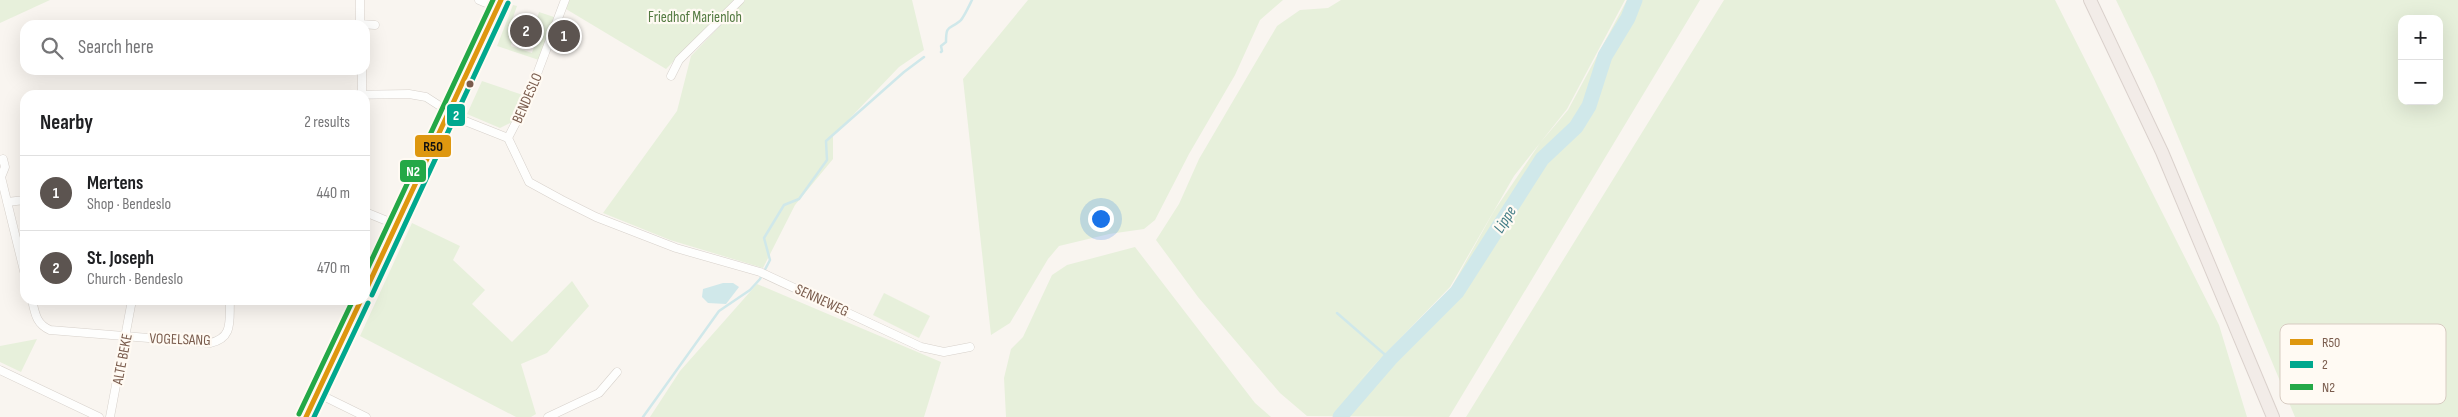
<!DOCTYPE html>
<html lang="en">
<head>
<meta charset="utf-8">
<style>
  body { margin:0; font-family:"Sofia Sans Condensed",sans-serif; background:#f6f6f6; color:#202124 }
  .controls { position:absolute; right:15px; top:15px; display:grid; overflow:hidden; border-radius:10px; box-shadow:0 5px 20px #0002 }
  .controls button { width:45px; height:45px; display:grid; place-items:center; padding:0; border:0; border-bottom:1px solid #e0e0e0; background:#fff; color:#202124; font:25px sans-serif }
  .you { position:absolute; left:1100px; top:218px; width:18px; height:18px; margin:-12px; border:4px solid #fff; border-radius:50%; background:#1a73e8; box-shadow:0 0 0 8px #1a73e833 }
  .badge { display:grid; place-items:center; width:32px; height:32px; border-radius:50%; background:#5c5450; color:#fff; font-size:16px; font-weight:700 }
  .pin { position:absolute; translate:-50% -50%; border:2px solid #fff; box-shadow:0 1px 5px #0006 }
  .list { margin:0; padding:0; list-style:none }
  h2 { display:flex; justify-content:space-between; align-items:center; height:65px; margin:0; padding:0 20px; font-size:21px }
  h2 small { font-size:16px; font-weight:400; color:#757577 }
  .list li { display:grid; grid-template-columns:32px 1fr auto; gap:15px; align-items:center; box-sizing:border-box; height:75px; padding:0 20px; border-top:1px solid #e0e0e0 }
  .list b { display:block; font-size:19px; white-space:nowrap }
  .list p { margin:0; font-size:16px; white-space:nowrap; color:#757577 }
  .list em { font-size:16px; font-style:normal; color:#757577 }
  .icon { flex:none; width:28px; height:28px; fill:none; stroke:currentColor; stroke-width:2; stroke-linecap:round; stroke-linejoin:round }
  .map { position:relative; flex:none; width:2458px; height:417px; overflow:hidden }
  .search { position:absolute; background:#fff; box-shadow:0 5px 20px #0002; left:20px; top:20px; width:350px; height:55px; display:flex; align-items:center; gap:12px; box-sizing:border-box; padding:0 18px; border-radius:15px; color:#757577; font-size:19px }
  .panel { position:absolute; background:#fff; box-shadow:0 5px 20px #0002; left:20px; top:90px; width:350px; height:215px; border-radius:15px }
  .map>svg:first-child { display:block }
  .green { fill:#e7f0db; fill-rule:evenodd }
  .water { fill:#d0e8ea }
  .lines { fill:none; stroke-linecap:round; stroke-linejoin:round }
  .stream { stroke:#d0e8ea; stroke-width:2.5 }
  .river { stroke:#d0e8ea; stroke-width:15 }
  .minor-casing { stroke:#d7d1cb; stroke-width:9 }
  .tertiary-casing { stroke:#d7d1cb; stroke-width:11 }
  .trunk-casing { stroke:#dad1cc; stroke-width:14 }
  .minor { stroke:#fefefd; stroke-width:8 }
  .tertiary { stroke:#fefefd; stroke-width:9 }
  .trunk { stroke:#f2ece8; stroke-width:12 }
  .bus-1-casing { stroke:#fffaf3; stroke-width:9 }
  .bus-2-casing { stroke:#fffaf3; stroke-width:9 }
  .bus-3-casing { stroke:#fffaf3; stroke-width:9 }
  .bus-1 { stroke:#de970f; stroke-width:5 }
  .bus-2 { stroke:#00a88e; stroke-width:5 }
  .bus-3 { stroke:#24a847; stroke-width:5 }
  .bus-dot { fill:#7a5c4d; stroke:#fffaf3; stroke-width:2 }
  .labels { text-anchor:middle; stroke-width:4.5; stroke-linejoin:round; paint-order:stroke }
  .park-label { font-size:15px; fill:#537a41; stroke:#fffaf3 }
  .street-label { font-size:15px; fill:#7a5c4d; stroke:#fffaf3 }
  .water-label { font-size:16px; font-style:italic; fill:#437c86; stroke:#fffaf3 }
  .key { fill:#fffaf3; stroke:#d7cbc1; stroke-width:1 }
  .key-label { font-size:14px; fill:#7a5c4d }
  .line-badge { stroke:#fffaf3; stroke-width:2 }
  .badge-label { font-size:14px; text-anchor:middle; font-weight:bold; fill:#fff }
  .pale-badge-label { font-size:14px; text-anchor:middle; font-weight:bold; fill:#111 }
</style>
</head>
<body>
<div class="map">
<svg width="2458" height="417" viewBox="0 0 2458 417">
  <rect width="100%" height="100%" fill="#f9f5f0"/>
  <path class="green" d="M0,0H50L0,23Z
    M569,0H734L666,69L566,9Z
    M745,0H912L924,50L899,67L833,136V159L795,205L763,268L670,240L603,213L677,111L691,56Z
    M1028,0H1283L1260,20L1235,75L1189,154L1155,220L1144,229L1109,234L1059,246L1048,259L1010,323L991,335L963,79Z
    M1341,0H1625L1567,109L1540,143L1568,110L1627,0H1700L1449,417L1307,416L1280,393L1198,297L1156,240L1179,204L1199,159L1277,26L1300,10L1328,8ZM1540,143L1494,211L1451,288L1353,387L1450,287L1514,176Z
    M1724,0H2055L2219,325L2247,417H1466Z
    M2116,0H2458V417H2295L2154,79ZM2402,19H2439V101H2402Z
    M513,5L517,6L510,26L513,27L509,39L512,41L511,46L532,53L540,27L535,25L539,12L554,17L539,60L497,46Z
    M482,81L523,95L512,122L500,128L467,114Z
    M412,223L460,246L453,260L485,290L472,304L512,342L572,281L589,306L547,353L521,364L536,414L531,417H516L360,336Z
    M1135,247L1255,403L1271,417H1006L1004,378L1011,349L1023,337L1052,275L1067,265Z
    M757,284L941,362L924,417H650L680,371Z
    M884,293L930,316L919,338L873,315Z
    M37,339L21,372L0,362V346Z"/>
  <path class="water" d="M723,283H733L739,287L726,304L708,303L702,297L703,289Z"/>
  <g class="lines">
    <path class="stream" d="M941,52L942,51L941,46L946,42C946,24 949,30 960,21C963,19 970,4 972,0
      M1337,313L1390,359
      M643,417L719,311L750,290L760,279L770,260L764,238L784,205L799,199L827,160L826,141L904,72L924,57"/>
    <path class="river" d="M1340,417L1390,359L1457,292L1542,159L1576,127L1589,106L1605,56L1628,18L1635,0"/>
    <g class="minor-casing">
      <path id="minor" d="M360,0V25
        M479,0L498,8
        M360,24L375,25
        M362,70V94
        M671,76L679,60L740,0
        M346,95L409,94L426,97L460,119L508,138L529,182L562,200L596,217L676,248L760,272L921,347L944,352L970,347
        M508,138L526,103L565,0
        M3,159L5,167L1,177L25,275
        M7,202L25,200
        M365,212L397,225
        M32,300C35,313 36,324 50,330L210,343C234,338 229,320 230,300
        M0,370L99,417
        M317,393L366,417
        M110,417L132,300
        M548,417L599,393L617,372"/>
    </g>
    <g class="tertiary-casing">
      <path id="tertiary" d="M365,292L501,0
        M306,417L361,300"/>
    </g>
    <g class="trunk-casing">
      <path id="trunk" d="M2090,0L2162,152L2273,417"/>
    </g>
    <use href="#minor" class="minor"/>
    <use href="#tertiary" class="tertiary"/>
    <use href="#trunk" class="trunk"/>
    <g class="bus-1-casing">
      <path id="bus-1" d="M365,292L501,0
        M306,417L361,300"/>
    </g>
    <g class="bus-2-casing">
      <path id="bus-2" d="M372,295L508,3
        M314,417L368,303"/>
    </g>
    <g class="bus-3-casing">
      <path id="bus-3" d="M365,274L493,0
        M299,414L353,300"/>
    </g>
    <use href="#bus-1" class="bus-1"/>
    <use href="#bus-2" class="bus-2"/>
    <use href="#bus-3" class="bus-3"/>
  </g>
  <circle class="bus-dot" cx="470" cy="84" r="4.5"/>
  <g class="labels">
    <g class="park-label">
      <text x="695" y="22">Friedhof Marienloh</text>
    </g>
    <g class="street-label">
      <text transform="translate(527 98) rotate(-66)" y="5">BENDESLO</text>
      <text transform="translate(822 300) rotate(25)" y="5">SENNEWEG</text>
      <text transform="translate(180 339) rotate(2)" y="5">VOGELSANG</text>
      <text transform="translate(122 359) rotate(-79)" y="5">ALTE BEKE</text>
    </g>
    <g class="water-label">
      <text transform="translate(1504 219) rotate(-58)" y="6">Lippe</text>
    </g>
  </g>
  <rect x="2280" y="324" width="166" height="80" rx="8" class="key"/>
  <rect x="2290" y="339" width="23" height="6" fill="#de970f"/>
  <rect x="2290" y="361" width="23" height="7" fill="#00a88e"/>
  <rect x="2290" y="384" width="23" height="6" fill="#24a847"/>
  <g class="key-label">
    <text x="2322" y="347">R50</text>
    <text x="2322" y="369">2</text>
    <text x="2322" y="392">N2</text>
  </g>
  <g class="line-badge">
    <rect x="446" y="103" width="20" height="24" rx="5" fill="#00a88e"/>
    <rect x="414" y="134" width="38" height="24" rx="5" fill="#de970f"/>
    <rect x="399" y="159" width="28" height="24" rx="5" fill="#24a847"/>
  </g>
  <g class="badge-label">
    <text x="456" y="120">2</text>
    <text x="413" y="176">N2</text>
  </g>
  <g class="pale-badge-label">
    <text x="433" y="151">R50</text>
  </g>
</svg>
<div class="controls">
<button>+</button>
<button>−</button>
</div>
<div class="you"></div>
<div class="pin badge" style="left:564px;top:36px">1</div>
<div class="pin badge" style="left:526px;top:31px">2</div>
<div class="search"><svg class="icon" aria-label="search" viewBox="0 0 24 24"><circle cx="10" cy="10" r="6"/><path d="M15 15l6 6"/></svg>Search here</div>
<section class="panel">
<h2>Nearby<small>2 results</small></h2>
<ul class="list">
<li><span class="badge">1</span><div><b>Mertens</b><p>Shop · Bendeslo</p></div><em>440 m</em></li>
<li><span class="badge">2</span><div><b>St. Joseph</b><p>Church · Bendeslo</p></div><em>470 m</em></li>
</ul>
</section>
</div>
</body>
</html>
